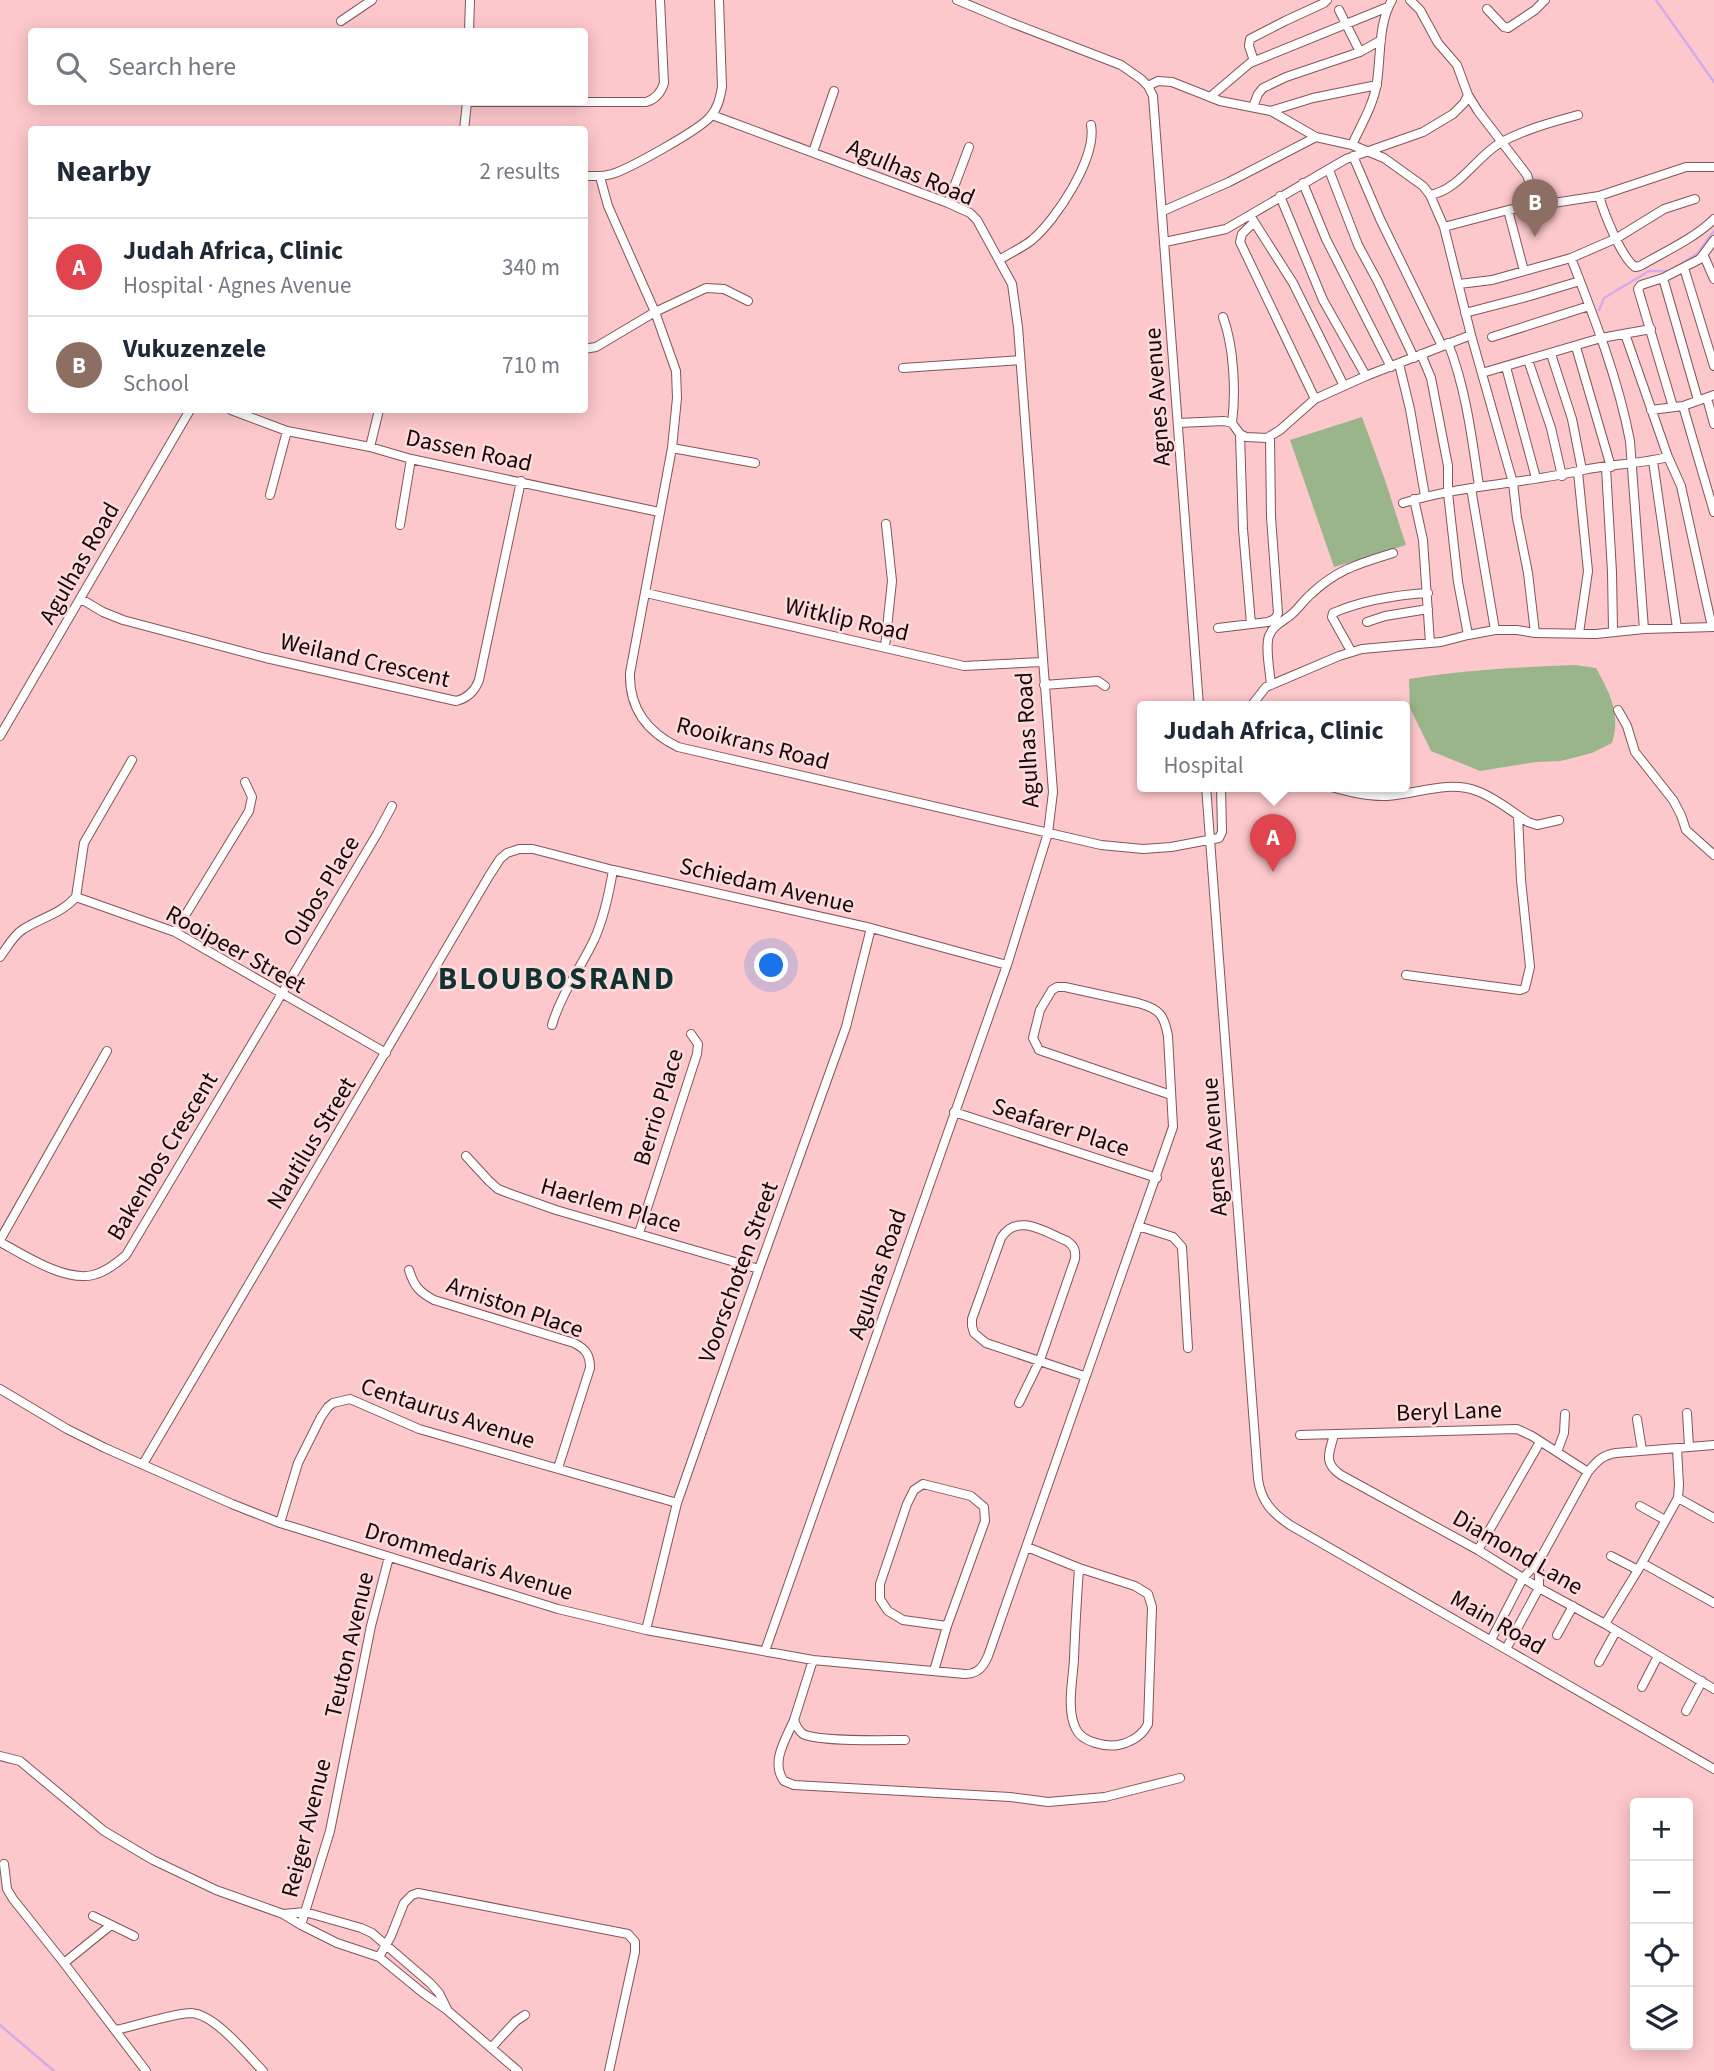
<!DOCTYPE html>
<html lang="en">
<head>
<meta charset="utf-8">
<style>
  body { margin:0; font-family:"Source Sans 3",sans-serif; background:#f2f2f3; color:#1f2937 }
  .controls { position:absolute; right:21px; bottom:21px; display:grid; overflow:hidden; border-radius:7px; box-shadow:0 4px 18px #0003 }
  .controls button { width:63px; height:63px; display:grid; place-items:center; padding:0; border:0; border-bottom:2px solid #e0e1e3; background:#fff; color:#1f2937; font:35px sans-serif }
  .you { position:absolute; left:772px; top:966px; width:24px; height:24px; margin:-18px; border:5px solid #fff; border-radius:50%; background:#1a73e8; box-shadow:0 0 0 10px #1a73e833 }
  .badge { display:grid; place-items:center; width:46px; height:46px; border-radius:50%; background:#1b6867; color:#fff; font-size:23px; font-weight:700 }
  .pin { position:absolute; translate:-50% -58px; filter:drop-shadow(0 2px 4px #0008) }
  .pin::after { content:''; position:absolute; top:37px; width:24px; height:21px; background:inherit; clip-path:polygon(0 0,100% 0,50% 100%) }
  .popup { position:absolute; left:1137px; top:701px; width:273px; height:91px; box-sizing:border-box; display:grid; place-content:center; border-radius:7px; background:#fff; filter:drop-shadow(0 2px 5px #0005); font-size:23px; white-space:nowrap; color:#747a83 }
  .popup b { font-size:26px; color:#1f2937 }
  .popup::after { content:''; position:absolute; left:50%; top:100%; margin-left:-14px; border:14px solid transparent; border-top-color:#fff }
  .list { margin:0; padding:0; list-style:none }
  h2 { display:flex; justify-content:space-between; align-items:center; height:91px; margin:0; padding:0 28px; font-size:30px }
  h2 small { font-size:23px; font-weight:400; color:#747a83 }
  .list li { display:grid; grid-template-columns:46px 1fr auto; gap:21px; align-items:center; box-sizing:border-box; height:98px; padding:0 28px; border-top:2px solid #e0e1e3 }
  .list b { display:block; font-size:26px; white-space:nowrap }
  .list p { margin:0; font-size:23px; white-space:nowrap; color:#747a83 }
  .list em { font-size:23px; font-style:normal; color:#747a83 }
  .icon { flex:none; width:38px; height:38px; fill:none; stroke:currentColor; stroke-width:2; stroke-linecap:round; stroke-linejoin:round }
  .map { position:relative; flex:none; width:1714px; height:2071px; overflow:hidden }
  .search { position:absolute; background:#fff; box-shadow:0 4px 18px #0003; left:28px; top:28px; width:560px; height:77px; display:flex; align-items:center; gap:18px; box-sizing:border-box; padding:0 24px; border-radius:7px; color:#747a83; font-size:26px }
  .panel { position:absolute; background:#fff; box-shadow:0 4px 18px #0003; left:28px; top:126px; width:560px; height:287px; border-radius:7px }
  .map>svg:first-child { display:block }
  .green { fill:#9ab58a }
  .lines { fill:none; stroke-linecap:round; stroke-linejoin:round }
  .stream { stroke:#d4abea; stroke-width:2.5 }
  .street-casing { stroke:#825559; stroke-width:10 }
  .street { stroke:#fff; stroke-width:8 }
  .labels { text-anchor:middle; stroke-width:5; stroke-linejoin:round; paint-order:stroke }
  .street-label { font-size:24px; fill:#170709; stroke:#fcdbdd }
  .district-label { font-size:32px; font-weight:bold; letter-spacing:2px; fill:#103332; stroke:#fcdbdd }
</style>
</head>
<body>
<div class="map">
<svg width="1714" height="2071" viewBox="0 0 1714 2071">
  <rect width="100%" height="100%" fill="#fdc8cc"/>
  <path class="green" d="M1362,417L1384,477L1406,545L1334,567L1290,440Z
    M1575,665L1596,668C1610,693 1621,715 1612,743L1592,753L1561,761L1536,762L1480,771L1431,751L1410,708L1409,679C1464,670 1519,667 1575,665Z"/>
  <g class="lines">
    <path class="stream" d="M1656,0L1714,82
      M1676,267L1697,254L1714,231
      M1599,310L1604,298L1649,271H1671
      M0,2025L54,2071"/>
    <g class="street-casing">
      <path id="street" d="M957,0L1012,23L1121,65L1141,79L1148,86L1153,96L1199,706
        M1410,0L1420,10L1438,43L1457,65L1468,95L1478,111L1527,175L1531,187L1534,206
        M1487,9L1504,27L1508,28L1535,10L1545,0
        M1339,10L1360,52
        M341,21L372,0
        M469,32L470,0
        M1254,61L1249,46L1250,39L1285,21L1324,3L1327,0
        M1148,86L1158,81L1172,82L1220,101L1271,111L1316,137L1352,145L1384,158L1423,186L1430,195L1444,227L1471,335L1513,483L1517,518L1528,573L1535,633
        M1210,97L1250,63L1388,7
        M467,102H646C656,99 661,93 664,83L660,0
        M1253,107L1258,94L1263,88L1286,77L1360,52L1381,40
        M1271,111L1313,98L1377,85
        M712,115L948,203L970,213L977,220L1012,284L1018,327L1053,792L1048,833L1007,965L765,1651
        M464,130L467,102
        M1352,145C1361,125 1374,104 1377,82C1381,56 1378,24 1392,0
        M813,152L834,91
        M1353,156L1380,219L1442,346
        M1329,170L1358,245L1378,282L1414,358
        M584,176C594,176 602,177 612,174C629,169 699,130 710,117C718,108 720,98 722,87L719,0
        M600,177L608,206L655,312L676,371L677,398L672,448L630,673C629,708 647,732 678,747L1101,845L1143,849L1171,847L1219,838L1222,832L1221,786
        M1303,183L1326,239L1391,367
        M1430,195C1459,190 1476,157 1500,143C1523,130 1552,122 1578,115
        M1280,196L1323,300L1366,376
        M1599,196C1604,213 1621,257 1635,267L1640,266C1664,252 1695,238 1714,219
        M948,203L969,147
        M1508,210L1524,271
        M1163,211L1229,182L1316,137
        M1251,217L1293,283L1344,386
        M1254,222L1242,234L1240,242L1315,399
        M1444,227L1508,210L1599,196L1686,167H1714
        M1165,242L1226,229L1346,159L1423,132L1453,114L1464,103L1468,95
        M1704,256L1714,279
        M1571,258C1594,317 1618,378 1630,441L1644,629
        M999,260C1010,253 1022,248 1032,240C1057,219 1097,157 1091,125
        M1684,268L1714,366
        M1663,278L1698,400
        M1459,284L1492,280L1571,258L1617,238L1664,209L1695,199
        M1465,313L1530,296L1580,281
        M1223,317C1234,347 1236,392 1232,423
        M1625,334L1668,457L1681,486L1712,627
        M1492,337L1589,306
        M1448,343C1466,388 1472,439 1479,486
        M1576,347L1611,467
        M584,349L596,347L655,312L706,288L724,289L748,301
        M1421,354L1431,378L1448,466V493L1458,582L1468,635
        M1551,354L1572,419L1582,470
        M1528,360L1551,428L1562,476
        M1399,364L1410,409L1425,496
        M1506,367L1536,478
        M903,368L1020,360
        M1482,373L1601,338L1651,329
        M1707,398L1714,424
        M1683,406L1714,512
        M1673,407L1638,289L1641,285L1663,278L1700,259L1714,240
        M231,410L287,431L370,447L411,459L659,512
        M1651,410L1683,406L1714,395
        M1178,423L1224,421L1232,423L1240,434L1246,437L1267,438L1280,430L1315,399L1366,376L1471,335
        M1240,434L1243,529L1251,624
        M370,447L379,410
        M672,448L755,463
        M1653,461L1677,628
        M1606,468L1612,572L1613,631
        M1578,472L1588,571L1579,633
        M1471,488L1495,630
        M270,495L287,431
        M1414,499L1423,540L1430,643
        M1403,503C1461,485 1523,484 1583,470C1611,464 1640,464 1668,457
        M400,525L411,459
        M646,593L964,666L1042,662
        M81,599L103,612L123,620L266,658L456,701C468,698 475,691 479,680L521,481
        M1367,622L1385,616L1428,609
        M1218,628L1268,622L1275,619L1278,613L1271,517L1270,436
        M885,647L892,581L886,524
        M1351,651L1332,617L1333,613C1363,600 1396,595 1428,593
        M1044,685L1098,681L1105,686
        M1271,685C1270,672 1265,647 1269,636C1273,625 1284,621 1292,614C1299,608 1304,600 1311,594C1338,569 1358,564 1393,553
        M1251,706L1266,687L1339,656L1362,649L1441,642L1468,635L1495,630H1517L1535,633L1596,634L1644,629L1714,627
        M1618,710L1627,726L1635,752L1673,800L1681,815L1686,830L1714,855
        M0,736L190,410
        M1206,786L1258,1479C1261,1501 1272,1513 1290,1525L1714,1769
        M1328,786C1346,791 1367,797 1387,796C1417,794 1448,780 1477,791C1496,798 1512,812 1528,822L1537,825L1559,820
        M76,897L84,843L132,760
        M175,932L249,811L252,797L245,782
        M0,957C6,949 13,936 22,930C40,918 61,914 76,897L175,932L386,1053
        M1406,975L1520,990L1525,988L1530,967L1521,880L1518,816
        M552,1025C561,994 580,969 594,940C604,918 609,894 613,870
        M954,1112L1157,1178
        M466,1156L489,1181L498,1189L508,1193L556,1210L759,1269
        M1138,1226L1173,1237L1182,1247L1188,1348
        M639,1233L697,1054L698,1044L691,1034
        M0,1240L107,1051
        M0,1242C24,1255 65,1282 93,1275C106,1272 117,1263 126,1255L377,834L392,806
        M409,1270C414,1286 419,1292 434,1300L574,1343C586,1349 590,1355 590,1368L558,1468
        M0,1389L67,1429L105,1448L232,1504L280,1523L558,1609L646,1630L813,1660L965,1674C978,1674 983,1667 988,1656L1173,1127L1168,1036C1164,1015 1160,1009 1138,1003L1065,987H1057L1052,990L1040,1010L1033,1038L1039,1050L1171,1095
        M1019,1403L1040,1360L1075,1259C1076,1250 1074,1246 1067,1241C1045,1232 1017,1212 1001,1238L972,1319V1326L974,1333L986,1343L1084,1376
        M1687,1413L1689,1447
        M1637,1419L1642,1450
        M1300,1435L1517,1429L1532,1436L1588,1472
        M1334,1435C1329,1453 1323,1463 1341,1475L1478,1550L1539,1588L1605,1624L1714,1689
        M1557,1452L1564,1433L1565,1414
        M143,1464L489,876L500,859L507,853L519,849H533L613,870L871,928L1007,965
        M1678,1498L1714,1518
        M1640,1506L1665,1520
        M280,1523L298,1463L321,1417L328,1407L333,1403L350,1399L419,1429L677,1503
        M1027,1547L1079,1568L1135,1586L1148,1594L1152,1607L1148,1724C1142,1736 1132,1742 1118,1745C1105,1747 1082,1742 1076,1729C1066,1709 1073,1680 1074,1659C1075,1629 1077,1598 1079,1568
        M1478,1550L1540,1442
        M1611,1556L1638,1570
        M1642,1563L1714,1603
        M1605,1624L1638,1570L1678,1498L1679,1485L1677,1448
        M646,1630L677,1503L759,1269L846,1027L871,928
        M1557,1635L1573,1606
        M1491,1640L1523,1578L1539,1561L1588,1472C1596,1462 1602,1455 1616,1453L1714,1445
        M1506,1649L1539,1588V1561
        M813,1660L794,1720C796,1726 798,1730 803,1734C819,1742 885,1740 905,1740
        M1599,1662L1616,1631
        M934,1671L947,1626L985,1521L984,1507L971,1496L923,1484L914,1490L907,1504L880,1584V1599L888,1611L903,1620L947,1626
        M1642,1687L1658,1656
        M1686,1711L1702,1681
        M794,1720C786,1739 770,1762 784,1781L794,1785L1010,1797L1048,1802L1105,1797L1180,1778
        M0,1756L20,1761L104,1831L153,1860L216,1890L283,1914L301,1925L337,1943L379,1957L423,1993L447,2010L518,2071
        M4,1864L7,1889L13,1899L64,1963L146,2071
        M283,1914L305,1912L361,1928L372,1933L430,1983L439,1993L447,2009
        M93,1916L134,1936
        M301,1925L330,1831L371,1626L389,1557
        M379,1957L391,1936L404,1903L412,1895L418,1893L628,1934L635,1942V1952L609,2071
        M64,1963L111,1925
        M116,2030C135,2026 174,2013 191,2013C215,2014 247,2055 263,2071
        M491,2048L516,2021L525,2015"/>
    </g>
    <use href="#street" class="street"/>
  </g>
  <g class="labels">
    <g class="street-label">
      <text transform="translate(911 172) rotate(23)" y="8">Agulhas Road</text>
      <text transform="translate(1157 397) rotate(-94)" y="8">Agnes Avenue</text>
      <text transform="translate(469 450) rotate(12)" y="8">Dassen Road</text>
      <text transform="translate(79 563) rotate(-60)" y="8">Agulhas Road</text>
      <text transform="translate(847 619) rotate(13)" y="8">Witklip Road</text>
      <text transform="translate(365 660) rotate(13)" y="8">Weiland Crescent</text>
      <text transform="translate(1027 740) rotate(-93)" y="8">Agulhas Road</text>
      <text transform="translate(753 743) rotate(14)" y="8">Rooikrans Road</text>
      <text transform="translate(767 885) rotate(13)" y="8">Schiedam Avenue</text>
      <text transform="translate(321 891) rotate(-59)" y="8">Oubos Place</text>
      <text transform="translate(236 949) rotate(29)" y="8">Rooipeer Street</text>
      <text transform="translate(658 1107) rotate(-73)" y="8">Berrio Place</text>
      <text transform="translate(1061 1127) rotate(18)" y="8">Seafarer Place</text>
      <text transform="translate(311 1143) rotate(-59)" y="8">Nautilus Street</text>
      <text transform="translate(1214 1147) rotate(-94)" y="8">Agnes Avenue</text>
      <text transform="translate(162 1156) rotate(-59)" y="8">Bakenbos Crescent</text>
      <text transform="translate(611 1205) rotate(16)" y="8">Haerlem Place</text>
      <text transform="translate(738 1272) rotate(-70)" y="8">Voorschoten Street</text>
      <text transform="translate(877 1274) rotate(-71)" y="8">Agulhas Road</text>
      <text transform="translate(515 1307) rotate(19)" y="8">Arniston Place</text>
      <text transform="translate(1449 1411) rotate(-2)" y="8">Beryl Lane</text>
      <text transform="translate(448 1413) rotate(18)" y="8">Centaurus Avenue</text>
      <text transform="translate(1518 1552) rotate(30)" y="8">Diamond Lane</text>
      <text transform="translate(469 1561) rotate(17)" y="8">Drommedaris Avenue</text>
      <text transform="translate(1498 1622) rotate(30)" y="8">Main Road</text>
      <text transform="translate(349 1645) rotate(-77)" y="8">Teuton Avenue</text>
      <text transform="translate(306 1828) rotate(-76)" y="8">Reiger Avenue</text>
    </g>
    <g class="district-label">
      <text x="557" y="989">BLOUBOSRAND</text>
    </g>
  </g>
</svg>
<div class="controls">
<button>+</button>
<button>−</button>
<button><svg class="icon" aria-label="locate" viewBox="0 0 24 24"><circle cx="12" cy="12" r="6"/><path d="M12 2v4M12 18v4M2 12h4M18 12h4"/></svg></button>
<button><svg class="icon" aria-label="layers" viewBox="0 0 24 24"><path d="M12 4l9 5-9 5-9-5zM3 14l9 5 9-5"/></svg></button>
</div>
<div class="you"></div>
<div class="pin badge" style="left:1273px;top:872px;background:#e0444e">A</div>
<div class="popup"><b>Judah Africa, Clinic</b>Hospital</div>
<div class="pin badge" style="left:1535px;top:237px;background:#8d6e63">B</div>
<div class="search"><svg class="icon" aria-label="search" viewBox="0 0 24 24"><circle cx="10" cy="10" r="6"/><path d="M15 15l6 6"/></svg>Search here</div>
<section class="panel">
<h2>Nearby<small>2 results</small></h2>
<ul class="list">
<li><span class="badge" style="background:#e0444e">A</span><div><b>Judah Africa, Clinic</b><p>Hospital · Agnes Avenue</p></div><em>340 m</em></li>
<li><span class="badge" style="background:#8d6e63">B</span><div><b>Vukuzenzele</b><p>School</p></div><em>710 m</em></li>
</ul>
</section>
</div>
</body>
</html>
